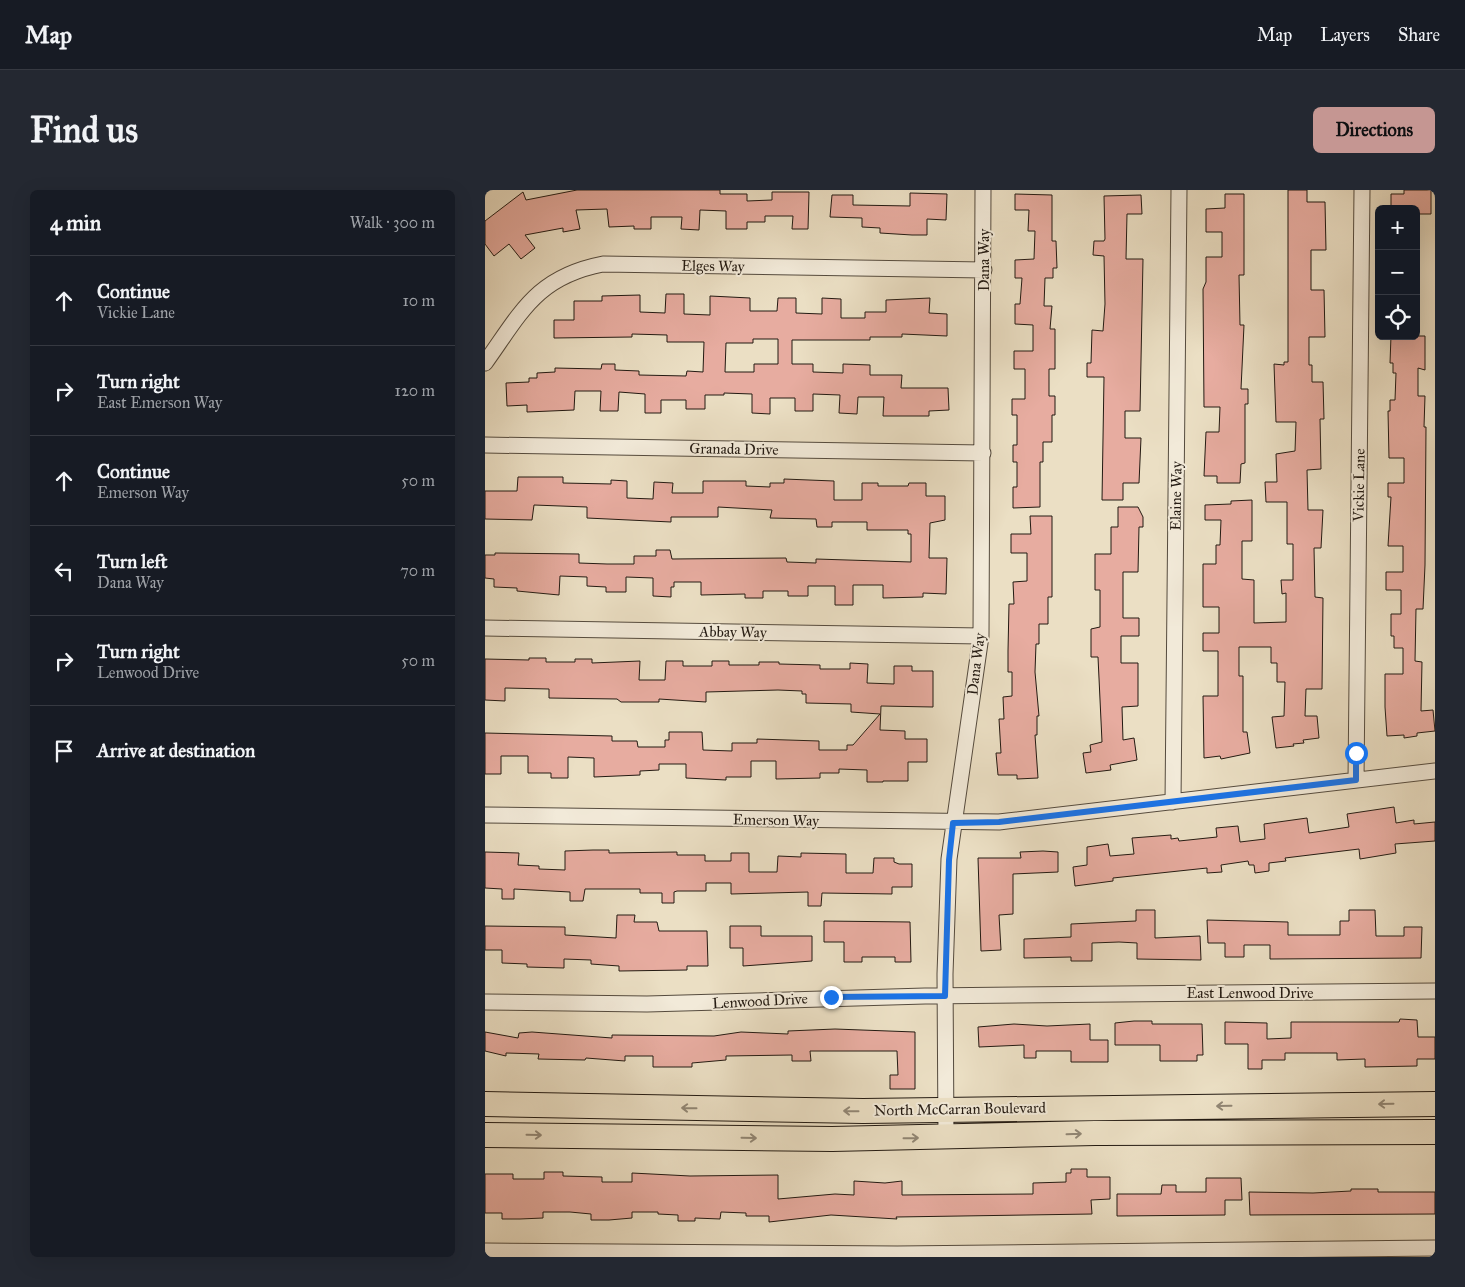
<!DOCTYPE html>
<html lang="en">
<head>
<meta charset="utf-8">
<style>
  body { margin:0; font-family:"IM FELL Great Primer",serif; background:#242831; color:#f1f3f6 }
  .controls { position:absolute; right:15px; top:15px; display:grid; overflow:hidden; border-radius:8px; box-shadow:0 5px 20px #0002 }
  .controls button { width:45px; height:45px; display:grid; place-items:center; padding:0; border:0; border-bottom:1px solid #363941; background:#171b24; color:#f1f3f6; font:25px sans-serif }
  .stop { position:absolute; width:15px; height:15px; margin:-11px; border:4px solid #1a73e8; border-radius:50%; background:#fff }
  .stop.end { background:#1a73e8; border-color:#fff; box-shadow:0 1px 5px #0008 }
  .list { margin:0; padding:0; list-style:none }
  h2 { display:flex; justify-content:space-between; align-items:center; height:65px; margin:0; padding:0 20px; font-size:21px }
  h2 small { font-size:16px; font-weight:400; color:#9ea1a6 }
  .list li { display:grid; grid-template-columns:32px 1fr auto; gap:15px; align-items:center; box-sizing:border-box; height:90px; padding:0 20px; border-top:1px solid #363941 }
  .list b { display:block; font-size:19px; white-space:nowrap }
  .list p { margin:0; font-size:16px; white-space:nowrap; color:#9ea1a6 }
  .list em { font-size:16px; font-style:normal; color:#9ea1a6 }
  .icon { flex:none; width:28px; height:28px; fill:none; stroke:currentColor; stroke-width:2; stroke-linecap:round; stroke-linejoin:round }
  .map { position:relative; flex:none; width:950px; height:1067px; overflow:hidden; border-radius:8px }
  header { display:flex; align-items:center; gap:30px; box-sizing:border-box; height:70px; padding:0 25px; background:#171b24; border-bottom:1px solid #363941 }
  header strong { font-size:24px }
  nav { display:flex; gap:28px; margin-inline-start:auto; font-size:18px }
  .intro { display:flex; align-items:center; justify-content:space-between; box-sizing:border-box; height:120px; padding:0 30px }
  h1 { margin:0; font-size:35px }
  .button { padding:12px 22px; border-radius:8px; background:#c59692; color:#111; font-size:18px; font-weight:700 }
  main { display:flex; gap:30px; padding:0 30px }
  aside { flex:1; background:#171b24; border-radius:8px; box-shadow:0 5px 20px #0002 }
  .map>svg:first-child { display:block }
  .building { fill:#e7aca0; stroke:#231a12; fill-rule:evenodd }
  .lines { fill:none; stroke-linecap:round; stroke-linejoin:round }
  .minor-casing { stroke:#554b3e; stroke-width:17 }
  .primary-casing { stroke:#231a12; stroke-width:26 }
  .minor { stroke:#f2ead9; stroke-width:15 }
  .primary { stroke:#ebdfc4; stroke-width:24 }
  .oneway { stroke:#918674 }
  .route { stroke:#1a73e8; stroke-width:6 }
  .labels { text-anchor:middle; stroke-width:4; stroke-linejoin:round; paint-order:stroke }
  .street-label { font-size:15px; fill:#231a12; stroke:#f2ead9 }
</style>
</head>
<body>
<header>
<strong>Map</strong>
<nav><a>Map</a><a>Layers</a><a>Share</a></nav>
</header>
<div class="intro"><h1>Find us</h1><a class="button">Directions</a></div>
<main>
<aside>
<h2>4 min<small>Walk · 300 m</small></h2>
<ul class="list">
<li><svg class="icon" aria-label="ahead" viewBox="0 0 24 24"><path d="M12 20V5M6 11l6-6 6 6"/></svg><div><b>Continue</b><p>Vickie Lane</p></div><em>10 m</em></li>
<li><svg class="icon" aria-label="right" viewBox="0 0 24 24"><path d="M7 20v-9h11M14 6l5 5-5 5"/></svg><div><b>Turn right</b><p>East Emerson Way</p></div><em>120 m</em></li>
<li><svg class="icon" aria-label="ahead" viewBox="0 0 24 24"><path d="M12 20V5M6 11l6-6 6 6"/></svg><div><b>Continue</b><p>Emerson Way</p></div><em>50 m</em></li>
<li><svg class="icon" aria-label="left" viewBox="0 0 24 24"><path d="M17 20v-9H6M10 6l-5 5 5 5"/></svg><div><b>Turn left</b><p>Dana Way</p></div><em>70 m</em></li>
<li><svg class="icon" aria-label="right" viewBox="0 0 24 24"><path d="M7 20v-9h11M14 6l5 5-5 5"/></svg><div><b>Turn right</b><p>Lenwood Drive</p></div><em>50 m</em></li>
<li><svg class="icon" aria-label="arrive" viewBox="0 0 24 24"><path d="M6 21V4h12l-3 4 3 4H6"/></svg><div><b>Arrive at destination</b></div></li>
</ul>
</aside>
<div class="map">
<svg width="950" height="1067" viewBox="0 0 950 1067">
  <rect width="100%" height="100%" fill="#ebdfc4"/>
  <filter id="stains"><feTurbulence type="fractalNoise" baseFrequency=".004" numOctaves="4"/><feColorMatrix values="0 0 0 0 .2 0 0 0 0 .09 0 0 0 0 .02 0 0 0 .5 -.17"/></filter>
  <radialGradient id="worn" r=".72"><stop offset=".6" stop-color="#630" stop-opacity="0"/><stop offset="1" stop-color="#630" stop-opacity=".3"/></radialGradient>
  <path class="building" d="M92,0H235V4H262V11L287,10V2H324L323,39H307L308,26H280V32H262V39H241V21L215,20L214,40L196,39L197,27H166V39H149V36L124,37L122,19L91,20L95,39L78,42V38L40,45L50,58L36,69L24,54L9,66L0,54V31L38,2L41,10Z
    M803,0H822V12H840L841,60H826V100H839L840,147H824V175H827V192H838L839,229H835L836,279L822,280L823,320H838L836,358H829L830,407L838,408L837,499H821L820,526H832L834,548L818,550L819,553L808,554L809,556L791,558L787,527L799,526L800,492H792V473H786V457H754V486H758V542H762L765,563L736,569L735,566L719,568L718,506H733V461H718V443H734V417H718V374H731V355H735L736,330H720V315L746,314V311L767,310V351H757V389L769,390V433L801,432V403L797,404L796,390H808V354H802V312H781L780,292H792L791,264L810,261L811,232H791L789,174L799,175V172H803Z
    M919,0H946V24H931V19H906V4H919Z
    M425,3L462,4L461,30L442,29V45H427L395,43V38L377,37V28L345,27L347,5H368V15L425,16Z
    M530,4L567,5V51H571L572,78H568V88H560L559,116H567L565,139H570V179H564V206H570V225H567V252H558V272H555V317L528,318V297H532V272H528V255H532V225H527V209H540V179H529V161H548V135L530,134V114H535L537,88H530V70L549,69L550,41H543L544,20H530Z
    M740,4H759V85H754L755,135H759L756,199H763V214H760V273L756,274L755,293H732V286H719L721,242H734L735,217H719L718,99L721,92V67H737V42H721V19L740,18Z
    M656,5L657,24H642L641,69H658L655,221H640V248H656L654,293H638V310H617L619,187H602V173H606L607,140L618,141L620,114L619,66L608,65L609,51H619L620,49L619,6Z
    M181,104H199V124L225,125V106L265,108V121H292L293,108H311V123L337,124V108L356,109V128H380V122H401V110L445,108L444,123L462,124V146L417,144V147H385V150H307V174H328V182L358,183V174L385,175V185H417L416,198H463L464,220L444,221V226H398L399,207H373L372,224L354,223L355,205L328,204V221H310V208H285V224L267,223V204L239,203V205H220V219H201V210H176V223H160V204L134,202L133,221H115L116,201H90L89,220L42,222V215L22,216L21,193L44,192V188H52V183L70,182V178L116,179L117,174H130V180L154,181V185L201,186L202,181L218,182L219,152H182V145L147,144V147L69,148V130H89V111H117V106L155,105V122L180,123ZM268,149H293V174H269V182H240L241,153H268Z
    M906,146H940V180L933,178V206H940L939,237H941L940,375L938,419H931L930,471L937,472L936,521L948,520L950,541L932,543V546L919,548V545L902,546L900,517V484H918V458H909V446H906V424H916V400H901V382H918V356H903L906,307H903V293H919V268H904L903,221H905V210H910L911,183H908V173H905Z
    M33,287H78V293L126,294V290L142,291V308L168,309L169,292L188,293L187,303H218V291H261V296L285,297V293H299V289L349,291V310H377V293H393V296H423L424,293H441V306H460V330L445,333L444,368H462L461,404L438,403V407L398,408V395H368V415H350V396H323V406H303V401H278V408H260V404L216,405V392H189V397H186V407L168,406V388L141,387V402H121V397L102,396V387L75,386L74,405L32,401V398L9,397V389L0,388V365H10V363L94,364V373L122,374H149V366H171V360H185L187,369L301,368L302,372L331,373V369L426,372V344H423V340H382V332H347V337H332L331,329L285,328L287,320L233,317V327H186V332L102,328V317L49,315L47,330L0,329V301H32Z
    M633,317H653L658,327V337H654L653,382H638V428H654V446H636V473H653V516L637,517L638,550L649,548L652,570L625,575L626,580L601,583L598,563L606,562L605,555L617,552L613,467H606V439L615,437V400H610V364H626V337H633Z
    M545,326H567V407H563V434H554V454H551L550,482L554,526H552V545H550L553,588L532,589V585H513L511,563H516L514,529H519L518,507L527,506V482H523V461L524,414H529L528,392L542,391V363H526V344H546Z
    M44,468H61V472H90V469H107V473L155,471L154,490H180L181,471H198V476H227V471H244V475H274V472H294V474L335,475V479H365V473L383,474L382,493L409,494V476H427V481H448V517L396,516L395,540L420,541V549H442V572H423V591H398V592H382V580L354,579V583H335V588L291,589V571H266V587H241V590L201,588V574H174V580L155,581V585L109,587V568L83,567V588H66V583H43V566H16V584H0V543L127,546V551H152L153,557H180V550H184V542H217L218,560L247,561V553H272V549L334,551V560H362V555H368L395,524L366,522V514L321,513V504H317V501L293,500L221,502V512L174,509V512H136L132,509L64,508V499L20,498V511L0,510V469L44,470Z
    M909,617L911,633L929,630V634L950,632V651L910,654L911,663L875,669L874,659L800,668L801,671L784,673V681L770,683L769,675H764L763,671L736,675L737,682L722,683V678L628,688V691L590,696L588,677L602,675V657L623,654L625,666L649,664L647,648L686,645V649L693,648L694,651L732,647L731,638L753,636L755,652L780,649L779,634L822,628L824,643L864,637L862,624Z
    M108,660H124V663L192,662V665H220V671H246V663H264V682H292L293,666L316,667V663L361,664V683H388L389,668H409V672L414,674H427V697H407V704L337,703L336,716H323V702L246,704V693H221V701H192L189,702V713H177V703H155V699H100L98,711H85V702L29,699V709H17V699L0,698V662L34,663L33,675L54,676V679L80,680V661Z
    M558,661L573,662V682L528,684V724L514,725L516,760L496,761L493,668H536L535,662Z
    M651,720H670V748L715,746L716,770L652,769V753L634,752L607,753V771H586V767L539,768V749L586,747V734L651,731Z
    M864,720H890L891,746H919V737H937L936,768L785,769V755H759V767H740V753H723L722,730L803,732V745H855V731H864Z
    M132,725H150L149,732H172L174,741H222L223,776H202V780L134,781V776L106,774V770L79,769V778L42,777V774L17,773V760H0V736L80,737V745L131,748Z
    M339,731L425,732L426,772H410V767H377V772H359V752H339Z
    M245,736H276V746H327V771L258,776V758H245Z
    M915,829L932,830L933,847H950V869H932V876L880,877V869L852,870V863H800V870H777V879H763V854H740V832L782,833V849L806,848V832H914Z
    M649,831H667V834H717L718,865H712V871H675V855H630V833Z
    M529,834L562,836L605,834V850H623V872H586V861H551V868H539V855L494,857L493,837Z
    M350,839L430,842V899H405V885H413L412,861H325L326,871H307V865L241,866V870L207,873V877H168V866H140V871L101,868L100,870L53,869L54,864L21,863V866L0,861V842L33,848L34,843L47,842L127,848V845L229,846L256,842L303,844V841Z
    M586,979H602V987H625V1009L606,1010L607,1024L411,1027L412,1029L346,1025L284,1032V1026H261V1023L236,1022L235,1029L210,1028V1031H193V1025L173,1024V1022H147V1028L124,1030H106V1024L85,1022H58V1028L35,1029H17V1023H0V984H28V989H59V982H78V986L117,987V992H147V983L205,986L293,985V1009L350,1004L369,1005V991L400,993L417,991V1005L548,1004V993L581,992V983H586Z
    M721,988H756L757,1010H740V1025L632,1026V1004H676L677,995H691V1002H721Z
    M866,999H893V1002H950V1024L765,1025L764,1002L828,1003L866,1001Z"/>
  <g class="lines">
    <g class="minor-casing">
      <path id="minor" d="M0,173C36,123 51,87 118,74L499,80
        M0,255L498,263
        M0,438L496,446
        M871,590L877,0
        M688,612L694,0
        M0,625L514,632L950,581
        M0,812L162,814L440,806L950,801
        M461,947L460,784L464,669L496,446L498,0
        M0,1061L412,1064L950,1058"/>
    </g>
    <g class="primary-casing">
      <path id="primary" d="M0,914L378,921L950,914
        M0,945L347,949L610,943L950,942"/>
    </g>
    <use href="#minor" class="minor"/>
    <use href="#primary" class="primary"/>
  </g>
  <defs><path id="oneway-shaft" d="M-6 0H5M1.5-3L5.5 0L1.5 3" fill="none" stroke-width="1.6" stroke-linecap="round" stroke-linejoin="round" transform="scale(1.25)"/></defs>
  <g class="oneway">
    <use href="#oneway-shaft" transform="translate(901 914) rotate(179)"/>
    <use href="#oneway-shaft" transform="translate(739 916) rotate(179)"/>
    <use href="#oneway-shaft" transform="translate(204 918) rotate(-179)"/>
    <use href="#oneway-shaft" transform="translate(366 921) rotate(-179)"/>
    <use href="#oneway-shaft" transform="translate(589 944) rotate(-2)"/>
    <use href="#oneway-shaft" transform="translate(49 945) rotate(1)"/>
    <use href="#oneway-shaft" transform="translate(264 948) rotate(1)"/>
    <use href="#oneway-shaft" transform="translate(426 948) rotate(-1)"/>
  </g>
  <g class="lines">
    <path class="route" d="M346,807L460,806L464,670L468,633L514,632L871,590V563"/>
  </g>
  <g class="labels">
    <g class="street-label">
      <text transform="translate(499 70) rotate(-90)" y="5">Dana Way</text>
      <text transform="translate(228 76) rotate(1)" y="5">Elges Way</text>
      <text transform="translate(249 259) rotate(1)" y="5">Granada Drive</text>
      <text transform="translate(874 295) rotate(-89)" y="5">Vickie Lane</text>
      <text transform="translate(691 306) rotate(-89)" y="5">Elaine Way</text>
      <text transform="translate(248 442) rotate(1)" y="5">Abbay Way</text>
      <text transform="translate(491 474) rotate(-83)" y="5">Dana Way</text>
      <text transform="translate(291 630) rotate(1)" y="5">Emerson Way</text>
      <text x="765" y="808">East Lenwood Drive</text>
      <text transform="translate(275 811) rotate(-3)" y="5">Lenwood Drive</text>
      <text transform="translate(475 919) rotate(-1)" y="5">North McCarran Boulevard</text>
    </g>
  </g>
  <rect width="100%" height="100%" filter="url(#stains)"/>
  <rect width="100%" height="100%" fill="url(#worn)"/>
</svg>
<div class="controls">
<button>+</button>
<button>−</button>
<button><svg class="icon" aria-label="locate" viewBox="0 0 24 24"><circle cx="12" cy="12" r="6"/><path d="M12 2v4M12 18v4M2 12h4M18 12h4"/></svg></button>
</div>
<div class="stop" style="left:871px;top:563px"></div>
<div class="stop end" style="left:346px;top:807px"></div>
</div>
</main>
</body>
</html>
